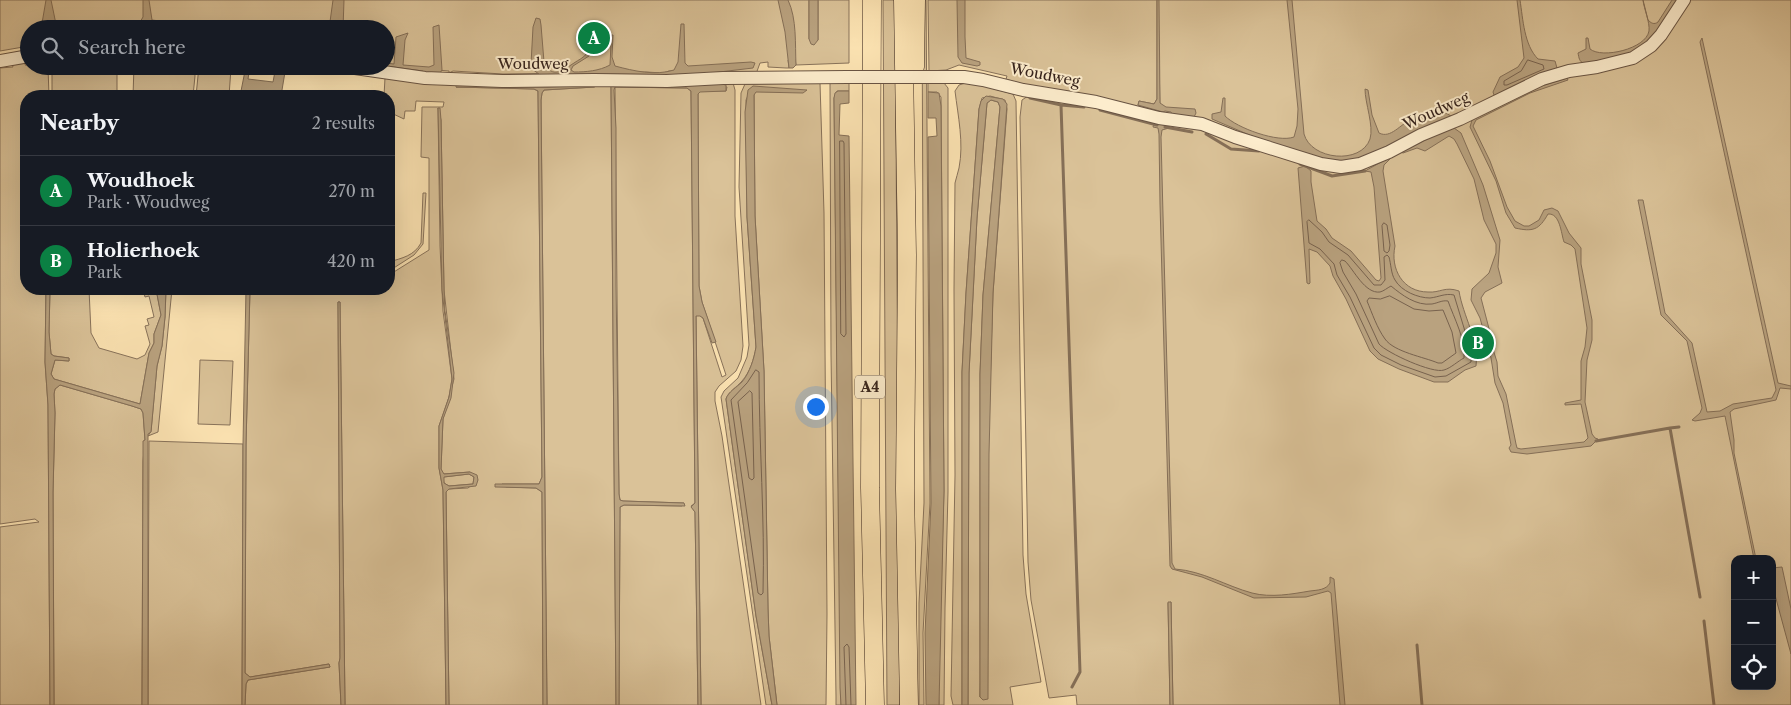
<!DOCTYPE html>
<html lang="en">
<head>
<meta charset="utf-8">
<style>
  body { margin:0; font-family:"Libre Caslon Text",serif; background:#242831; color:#f1f3f6 }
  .controls { position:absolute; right:15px; bottom:15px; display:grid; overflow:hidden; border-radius:10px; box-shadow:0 5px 20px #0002 }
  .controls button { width:45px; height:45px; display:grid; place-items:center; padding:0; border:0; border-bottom:1px solid #363941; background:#171b24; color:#f1f3f6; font:25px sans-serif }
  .you { position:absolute; left:815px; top:406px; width:18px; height:18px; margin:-12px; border:4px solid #fff; border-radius:50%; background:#1a73e8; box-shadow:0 0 0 8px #1a73e833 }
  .badge { display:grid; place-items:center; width:32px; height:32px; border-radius:50%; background:#0b8043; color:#fff; font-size:16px; font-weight:700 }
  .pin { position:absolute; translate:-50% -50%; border:2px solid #fff; box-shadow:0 1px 5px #0006 }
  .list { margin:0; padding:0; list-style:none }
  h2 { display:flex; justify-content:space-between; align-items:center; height:65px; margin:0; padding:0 20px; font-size:21px }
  h2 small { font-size:16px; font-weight:400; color:#9ea1a6 }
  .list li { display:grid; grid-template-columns:32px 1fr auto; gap:15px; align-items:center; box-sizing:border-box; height:70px; padding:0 20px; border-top:1px solid #363941 }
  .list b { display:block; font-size:19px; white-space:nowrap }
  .list p { margin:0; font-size:16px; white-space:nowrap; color:#9ea1a6 }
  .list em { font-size:16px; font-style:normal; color:#9ea1a6 }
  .icon { flex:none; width:28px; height:28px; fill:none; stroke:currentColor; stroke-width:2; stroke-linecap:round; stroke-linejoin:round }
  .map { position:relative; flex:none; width:1791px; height:705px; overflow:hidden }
  .search { position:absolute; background:#171b24; box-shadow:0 5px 20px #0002; left:20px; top:20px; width:375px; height:55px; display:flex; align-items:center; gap:12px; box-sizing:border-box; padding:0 18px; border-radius:28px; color:#9ea1a6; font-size:19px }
  .panel { position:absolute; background:#171b24; box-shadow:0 5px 20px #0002; left:20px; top:90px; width:375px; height:205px; border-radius:20px }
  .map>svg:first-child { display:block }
  .green { fill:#dac298; stroke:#88725a; fill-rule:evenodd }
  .water { fill:#b9a27f; stroke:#856f57; fill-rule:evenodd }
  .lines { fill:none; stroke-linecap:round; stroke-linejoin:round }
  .shore { stroke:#78624e; stroke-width:1 }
  .stream { stroke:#856f57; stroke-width:3 }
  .minor-casing { stroke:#685342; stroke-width:14 }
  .highway-casing { stroke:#36231c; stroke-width:19 }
  .minor { stroke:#fdedcd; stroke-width:12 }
  .highway { stroke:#fce3b2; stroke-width:18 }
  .minor-bridge-casing { stroke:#685342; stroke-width:14; stroke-linecap:butt }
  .minor-bridge { stroke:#fdedcd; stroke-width:12 }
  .labels { text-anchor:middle; stroke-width:4; stroke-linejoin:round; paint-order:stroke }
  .shield { fill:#fdedcd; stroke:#726051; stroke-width:1 }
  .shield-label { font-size:14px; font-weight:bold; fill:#36231c }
  .street-label { font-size:15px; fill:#36231c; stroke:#fdedcd }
</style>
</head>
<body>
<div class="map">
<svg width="1791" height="705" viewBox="0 0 1791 705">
  <rect width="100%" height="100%" fill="#fce3b2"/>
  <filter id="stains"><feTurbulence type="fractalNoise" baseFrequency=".004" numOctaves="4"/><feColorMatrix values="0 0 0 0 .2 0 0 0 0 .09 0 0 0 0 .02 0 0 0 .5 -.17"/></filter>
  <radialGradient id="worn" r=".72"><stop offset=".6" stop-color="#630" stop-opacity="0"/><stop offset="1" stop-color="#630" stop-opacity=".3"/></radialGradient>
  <path class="green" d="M0,0H809V39L818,40V0H849V63L796,65L795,59L788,60L789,68H786L768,67V62L760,63L756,74L669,71L663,73L646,72L503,74L453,71L449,73V71L386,66V29H29V46L0,51Z
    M883,0H895L900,705H887Z
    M922,0H926L930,503L923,633L924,705H919V603L924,503Z
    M928,0H1157V99L1154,104L1139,101L1138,105L1160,111L1158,0H1791V705H1173L1171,602L1168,603L1170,705H1077L1076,695L1049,698L1031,600L1028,562L1020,117L1022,100L1028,96L1021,85L1006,79L1007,76L959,65L946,70L929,71ZM1735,559H1772V686H1735Z
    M27,59L25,65L48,67L49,96H26V289H46L45,362L48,405L50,705H0V527L39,522L35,519L0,524V68L13,67L12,64Z
    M52,66H117V96H52Z
    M134,66H194L195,76L193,96H133Z
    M199,66H229L231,68L229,96H196Z
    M385,78L733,83L735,90V216L743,346L741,360L736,371L719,386L715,392V401L722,436L761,705H701L696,316L699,315L703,318L722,377L726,375L702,302L699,286L698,94L700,91H726L727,87L611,86L616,705H547L541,100L542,93L544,90L594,87L595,85L548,87H456L534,89L538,91L542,477L539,484H502L506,487L536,488L542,492L543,705H449L446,492L449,489L468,488L478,480L470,472L443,474L441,469L443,419L454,379L444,290L441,120L438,108L440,246L443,311L452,379L449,397L439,426V468L443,490L446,705H345L340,302H338L340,658L339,663L341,705H245L246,684L248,680L330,667L329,664L250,677L245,673L246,444L250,289H337V294H340L339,289H364L360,291L362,294L369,289H389V275L429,250V158L421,157L422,107H443L444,102L416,101L415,111H405L404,119L389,112V96H384Z
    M969,82L1013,94L1016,101L1023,555L1026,594L1041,682L1010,687L1013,705H968L969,373L977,218L987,103L991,100L998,102L1000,107L983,295L980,374V697L993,293L1007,109L1005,100L990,96L982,98L979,109L966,293L962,372V705H953L951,696L955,475L954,290L955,183C956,178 958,173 959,168C964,143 958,116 955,91L959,85Z
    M820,83L824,213L827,614L826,705H777L769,636L768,609L764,371L755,216L754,95L755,92L758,91L753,86L746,100L747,217L756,347C754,359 750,372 742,381C737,387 728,392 726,399L756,616L772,705H766L725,424L721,397L724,391L738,378L747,357L749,345L739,187L741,93L745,84Z
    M830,83H849V91H837L834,98L841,705H836V696L831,354Z
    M928,83H944L948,88V492L945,608L944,705H939L938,682L944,491L941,97L937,92H928Z
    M615,87L687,88L691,91L695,503L691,506L695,512L698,705H619L620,507L624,505L682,506L684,503L623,501L620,500L619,494Z
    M423,193H426L423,244L414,255L389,271V262C402,258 414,256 421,243Z
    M50,289H89L91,333L99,348L137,359L145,355L150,344L145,326L149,325L147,319L154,317L149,296L145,297L143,289H156L161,315L154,334V343L149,353L140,404L54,379L51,374L55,360L69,361V358L54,356L51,354L49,332Z
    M166,289H172L158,432L148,436L151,431L157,366L162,346L165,317Z
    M200,360L233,361L230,425L198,424Z
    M60,385L132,406L141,409L143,413L145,440L143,461L142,705H54L53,492L55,413L54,394L55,389Z
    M149,441L243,444L242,705H148Z
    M469,474L474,477L473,484L449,486L444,483L443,477Z"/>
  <path class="water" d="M46,0H51L57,29H41Z
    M143,0H149L152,20L168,22L173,29H171L168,24L149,23L144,26V29H136L143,17Z
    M333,0H344L343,29H329Z
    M778,0H788C797,19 795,44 796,65L793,68H789L785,32Z
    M809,0H818V40L814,45L811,44L809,39Z
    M957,0H965V37L966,58L980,62V65L977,66L962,63L958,57Z
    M1157,0H1159L1160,103L1166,107L1195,109L1196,113L1194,117L1172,114L1171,112L1165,111L1163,112L1138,105L1139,101L1154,104L1157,99Z
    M1287,0H1292L1304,134C1311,160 1361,165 1370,139C1374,126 1365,103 1365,89L1368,90L1372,115L1379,133C1391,139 1400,124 1411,120C1422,116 1434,115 1446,113L1451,116V117L1385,149L1353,161L1327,160L1261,140L1212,119V114L1221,112L1223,98H1225V116C1237,128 1278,143 1294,137L1297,126L1298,109Z
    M1517,0H1520C1523,19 1524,45 1538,59L1555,61L1557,68L1497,97L1494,95L1493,92L1500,77L1518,67L1524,58Z
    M1643,0L1648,20C1651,23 1654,25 1658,22L1672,0H1679L1649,42L1630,54L1584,64C1579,61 1579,58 1578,53L1586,49V38H1588L1590,49C1602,59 1646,49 1649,31C1650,22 1644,9 1643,0Z
    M536,18L540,19L541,25L544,62C552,80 563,70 574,63C578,60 584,58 587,53C589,50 591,45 592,42C598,39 605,40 611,38V35H613L612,57L615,66C634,71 655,76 674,70L678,62L681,24H684L685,63L688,66L751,62L755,63L753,68L694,75L603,74L543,77L532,69L531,64L533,27ZM599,41H608L611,44L610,65C599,71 586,72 574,72L571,70L573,66L589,56L594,43Z
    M439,25L442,70L440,73H424L423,71L386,66V63L394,64L396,37L408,33L405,40L403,65L429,67L434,65L433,27Z
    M1702,38L1778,383L1791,386V389L1780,388L1776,400L1734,409L1730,412L1734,440V453L1756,559H1754L1725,416L1695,421L1692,420L1700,413L1702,408L1687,341L1661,315L1638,200H1643L1665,313L1692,343L1707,412L1720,411L1733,404L1772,398L1776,390L1775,385L1700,42Z
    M246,66H250L248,79L273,82L276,66H286L281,96L253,92L251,93L250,96H240Z
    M1567,78L1568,80L1530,93L1476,120L1473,126L1490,161L1507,207L1515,221L1524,226H1529L1539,220L1544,210L1552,208L1558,211L1569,233L1581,248V264L1592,320V340L1587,360L1585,402L1592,434L1595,438L1598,439L1591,446L1527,454L1511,452L1509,448L1511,445L1503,403L1495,383L1491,358L1480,318L1471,300L1472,289L1489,273L1496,253V244L1484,220L1474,179L1457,144L1454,139L1449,136L1425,151L1417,148L1403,153L1401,152L1441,132L1454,128L1461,133L1483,185L1500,240L1498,267L1502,283L1485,292L1481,298L1492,340V346L1497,362L1498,376L1506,394L1516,444L1517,448L1521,449L1584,442L1588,438L1581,404L1565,405V403L1581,400V361L1585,347L1587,328L1575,249L1571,245L1564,242C1561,233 1560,213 1548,214C1539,230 1533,232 1515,228L1506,213L1496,181L1470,127L1472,120L1535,88Z
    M721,84L726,85V91L700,92L698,94L699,286L702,302L716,342L712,343L703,318L700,316H696L701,705H698L695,512L691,507L695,503L691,91L687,88L615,87L614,90L616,128V285L619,494L620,500L623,501L684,503L685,506L624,505L620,507L619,705H616L611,86Z
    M456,85L548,87L595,85V87L544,90L542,93L541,100L547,705H543L542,492L536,488L495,487V484H539L542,477L538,91L534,89L456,87Z
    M753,86L807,90L803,93L756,92L754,95L755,216L764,371L768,609L769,636L777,705H772L756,616L726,399C728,392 737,387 742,382C750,372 754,359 756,347L747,217L745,112L748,90Z
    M838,91H849V103L840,104L839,135L849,136L856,705H841L840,688L834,98L835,93Z
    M928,92L939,93L941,106L944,491L939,705H926L925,633L931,503L928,137L937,136L936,118H928Z
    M986,96L1003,99L1007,104L993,293L989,454L988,696V699L983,700L980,697V374L983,295L1000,107L998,102L991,100L987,103L977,218L969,373L968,705H962V372L966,293L979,109L981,101Z
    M438,108H440L441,120L444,290L445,311L454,373L451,398L443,419L441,469L444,474L470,472L477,475L478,480L476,486L449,489L446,492L449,705H446L443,490L439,468V426L449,397L452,379L442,290ZM469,474L474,477L473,484L449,486L444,483V477Z
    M1154,123L1169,126V128L1162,130L1161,137L1172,563L1175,569C1203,571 1226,586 1252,593C1271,598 1292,594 1310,591C1318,590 1326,590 1330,583V577L1334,579L1345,705H1340L1331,593L1328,591L1306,597L1254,598L1202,577L1172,569L1170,566L1160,204L1159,134L1158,128L1153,127Z
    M1390,157V159L1384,165L1383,171L1395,246C1390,269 1403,292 1428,292C1440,293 1445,286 1459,291C1463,316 1479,340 1476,366L1465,370L1448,382H1434L1399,369L1378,359L1370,351L1346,299L1333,276L1330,266L1317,252L1309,249L1310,283L1309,284L1307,283L1298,168L1305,166L1311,171V182L1317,221L1326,229L1332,238L1351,251L1376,280L1379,281L1381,278L1374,187L1371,172L1365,171Z
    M46,289H50L49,332L51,354L54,356L69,358V361L55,360L51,374L54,379L140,404L149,353L154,343V334L161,315L156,289H166L165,317L162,346L157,366L151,432L148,434V705H142L143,461V441L145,440L143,413L141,409L132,406L60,385L55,389L54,394L55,413L53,492L54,705H50L48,405L45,362Z
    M246,289H250L246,444L245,673L250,677L329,664L330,667L248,680L246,684L245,705H242L243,444Z
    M338,302H340L345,705H341L339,663L340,658Z
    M1782,567L1791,609V654L1772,584V568Z
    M1168,602H1171L1173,705H1170Z"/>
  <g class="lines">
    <path class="shore" d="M1528,60L1543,65L1544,69L1507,85H1504V81L1521,71Z
      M840,141H843L844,143L846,334L844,337L841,334Z
      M1309,220L1322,232L1329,242L1348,255L1374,285H1381L1385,280L1384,257L1387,255L1389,257C1391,264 1391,274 1395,280C1401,291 1418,298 1430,298C1439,297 1445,293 1454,295L1471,351V362L1446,376L1435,377L1401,365L1381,355L1374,348L1350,297L1337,275L1334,264L1320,249L1309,243L1307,222Z
      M1384,223L1387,225L1390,245L1389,251L1387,253L1384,251L1382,226Z
      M1342,260L1345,261C1354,270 1365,294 1380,292C1384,291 1387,288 1391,286C1402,295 1416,306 1432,304C1438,303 1442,300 1448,301C1454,318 1466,340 1464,358C1458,361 1451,368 1444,370C1433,374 1387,353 1379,344L1356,294L1343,272L1340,263Z
      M1390,296L1414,309L1429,311L1443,310L1452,332L1456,353L1442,363H1438C1424,357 1394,352 1385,339C1377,328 1372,313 1367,301L1369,298L1380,299Z
      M756,370L759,372C759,446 765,519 763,593L761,595L758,593L731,400L747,383Z
      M750,391L752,393L754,478L752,480L749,478L738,402Z
      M846,705L844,647L847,644L849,647L851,705"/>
    <path class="stream" d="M1030,98L1061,105L1084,107
      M1061,105L1080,672L1072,687
      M1100,110L1157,125
      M1165,127L1192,132
      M1206,134L1231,149L1259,151
      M1300,164L1332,176L1365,171
      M1679,427L1670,428L1700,597
      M1596,441L1670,428
      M1704,621L1714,705
      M1417,645L1422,705"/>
    <g class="minor-casing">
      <path id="minor" d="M0,61L29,56
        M341,66L425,78L502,81L594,80L667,81L723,78L847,77
        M932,77H964L983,80L1023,90L1096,102L1159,118L1202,124L1235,137L1321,164L1341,167L1360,164L1389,152L1421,135L1460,119L1542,79L1569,71L1597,67L1633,58L1651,46L1661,35L1684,0"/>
    </g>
    <g class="highway-casing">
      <path id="highway" d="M872,0L870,488L875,705
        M903,0L907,255L905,489L909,705
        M915,67L916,0"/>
    </g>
    <use href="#minor" class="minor"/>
    <use href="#highway" class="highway"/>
    <g class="minor-bridge-casing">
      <path id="minor-bridge" d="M847,77H932"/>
    </g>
    <use href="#minor-bridge" class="minor-bridge"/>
  </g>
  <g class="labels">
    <rect class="shield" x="855" y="375.5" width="30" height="23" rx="4"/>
    <g class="shield-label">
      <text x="870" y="392">A4</text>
    </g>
    <g class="street-label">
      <text x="533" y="69">Woudweg</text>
      <text transform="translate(1045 75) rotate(11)" y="5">Woudweg</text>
      <text transform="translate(1436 111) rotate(-24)" y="5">Woudweg</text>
    </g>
  </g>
  <rect width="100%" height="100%" filter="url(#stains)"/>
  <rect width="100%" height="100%" fill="url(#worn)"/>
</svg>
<div class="controls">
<button>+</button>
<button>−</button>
<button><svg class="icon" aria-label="locate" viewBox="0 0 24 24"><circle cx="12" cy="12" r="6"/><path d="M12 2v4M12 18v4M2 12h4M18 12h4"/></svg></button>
</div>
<div class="you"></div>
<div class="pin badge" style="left:594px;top:38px">A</div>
<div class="pin badge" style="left:1478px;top:343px">B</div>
<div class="search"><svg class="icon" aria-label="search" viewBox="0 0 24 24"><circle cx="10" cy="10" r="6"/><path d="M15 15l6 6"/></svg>Search here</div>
<section class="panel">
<h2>Nearby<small>2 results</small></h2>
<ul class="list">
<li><span class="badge">A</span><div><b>Woudhoek</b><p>Park · Woudweg</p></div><em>270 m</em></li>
<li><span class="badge">B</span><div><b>Holierhoek</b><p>Park</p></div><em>420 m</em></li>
</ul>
</section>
</div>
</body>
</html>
